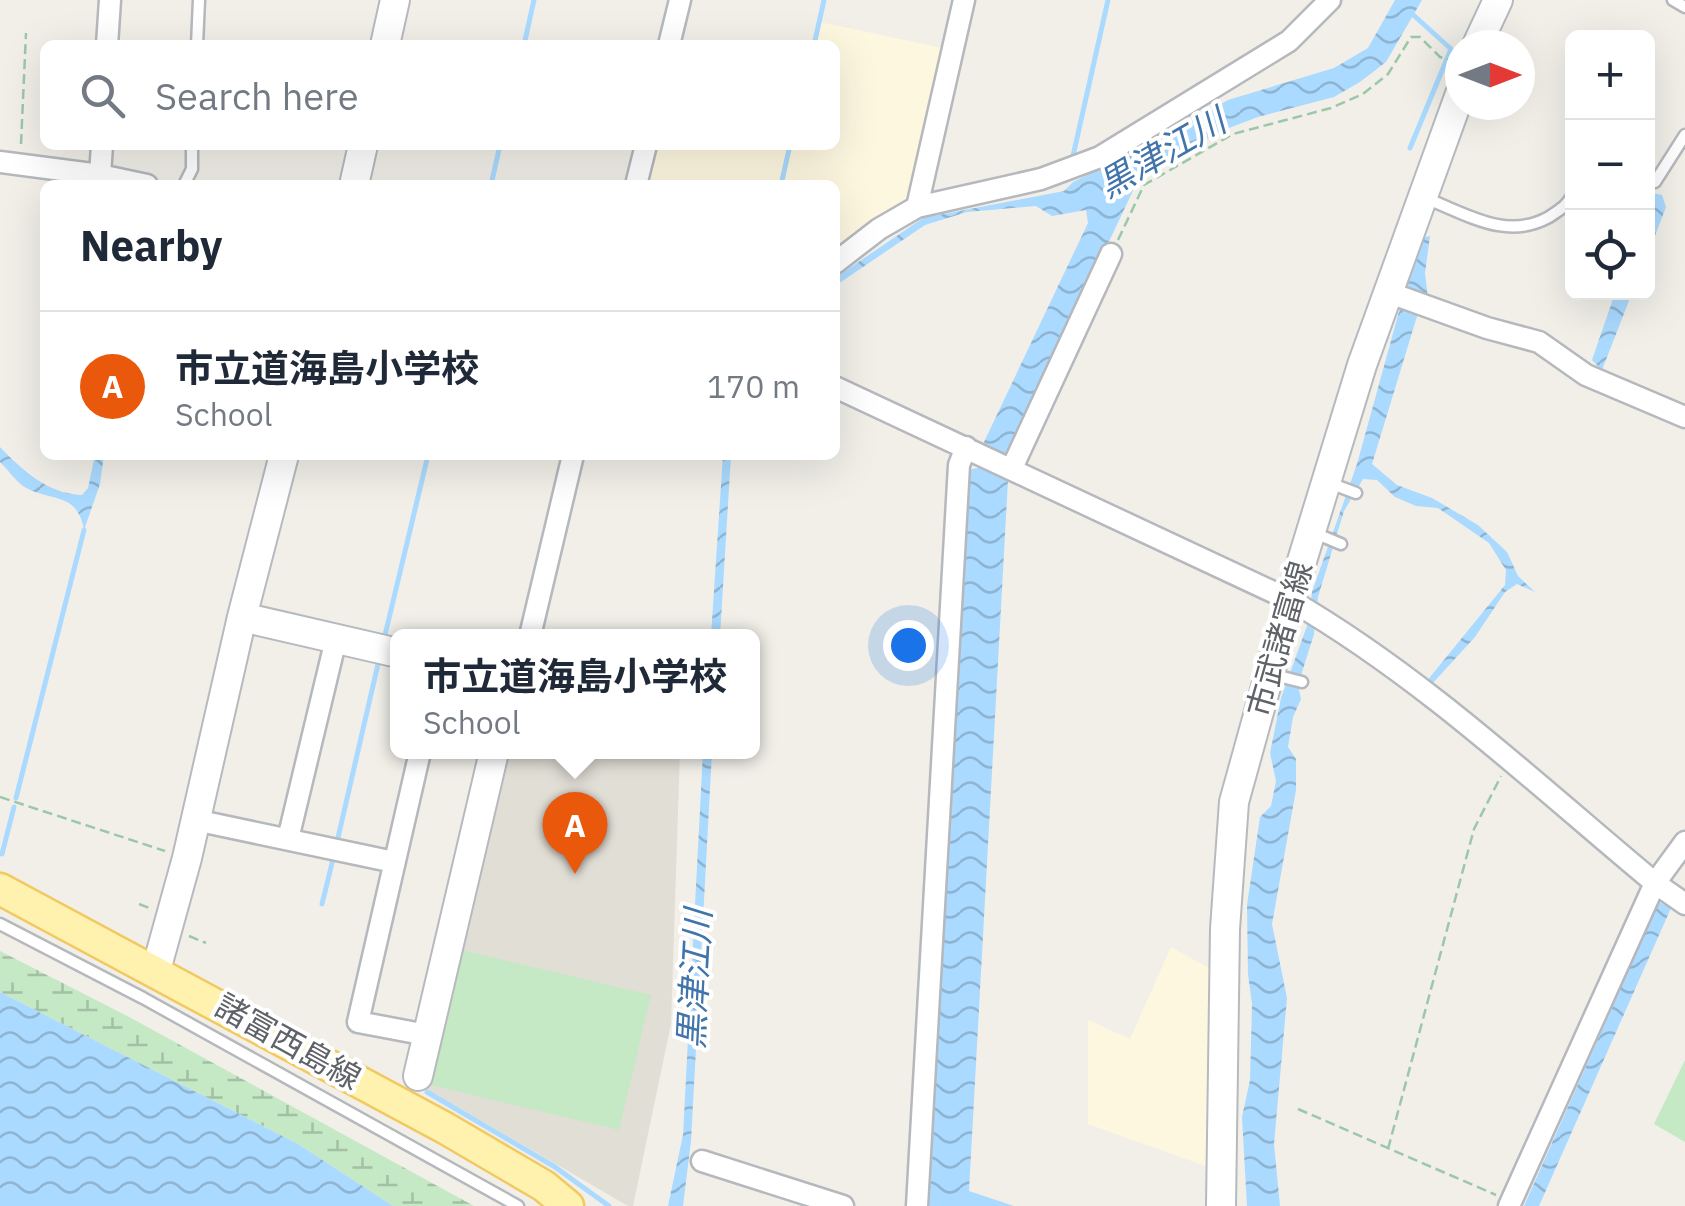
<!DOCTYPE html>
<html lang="en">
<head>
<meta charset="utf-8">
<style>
  body { margin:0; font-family:"IBM Plex Sans","Noto Sans JP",sans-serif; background:#f6f6f7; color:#1f2937 }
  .controls { position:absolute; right:30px; top:30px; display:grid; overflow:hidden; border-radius:15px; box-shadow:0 10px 40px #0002 }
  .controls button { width:90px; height:90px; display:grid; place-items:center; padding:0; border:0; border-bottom:2px solid #e0e1e3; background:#fff; color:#1f2937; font:50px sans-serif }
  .compass { position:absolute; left:1445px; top:30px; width:90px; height:90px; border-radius:50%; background:#fff; box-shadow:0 10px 40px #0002; rotate:90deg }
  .you { position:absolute; left:908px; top:645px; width:35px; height:35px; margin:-25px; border:8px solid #fff; border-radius:50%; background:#1a73e8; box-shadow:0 0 0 15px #1a73e833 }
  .badge { display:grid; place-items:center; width:65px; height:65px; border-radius:50%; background:#ea580c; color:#fff; font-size:32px; font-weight:700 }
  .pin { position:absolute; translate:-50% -82px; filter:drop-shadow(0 2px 5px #0008) }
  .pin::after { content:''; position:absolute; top:52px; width:35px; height:30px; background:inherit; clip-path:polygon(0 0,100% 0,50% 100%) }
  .popup { position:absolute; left:390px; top:629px; width:370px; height:130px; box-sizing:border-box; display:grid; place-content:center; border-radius:15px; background:#fff; filter:drop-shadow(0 2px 8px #0005); font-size:32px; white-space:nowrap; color:#747a83 }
  .popup b { font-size:38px; color:#1f2937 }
  .popup::after { content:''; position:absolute; left:50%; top:100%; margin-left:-20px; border:20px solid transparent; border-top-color:#fff }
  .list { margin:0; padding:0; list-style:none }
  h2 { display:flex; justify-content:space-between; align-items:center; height:130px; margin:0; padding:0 40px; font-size:42px }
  h2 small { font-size:32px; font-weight:400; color:#747a83 }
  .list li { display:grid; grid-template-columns:65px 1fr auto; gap:30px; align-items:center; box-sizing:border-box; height:150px; padding:0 40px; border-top:2px solid #e0e1e3 }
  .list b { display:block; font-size:38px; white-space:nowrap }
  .list p { margin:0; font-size:32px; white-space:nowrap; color:#747a83 }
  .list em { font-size:32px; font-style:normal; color:#747a83 }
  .icon { flex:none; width:55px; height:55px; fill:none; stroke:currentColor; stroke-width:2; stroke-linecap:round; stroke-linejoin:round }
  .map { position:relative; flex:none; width:1685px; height:1206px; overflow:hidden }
  .search { position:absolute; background:#fff; box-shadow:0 10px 40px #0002; left:40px; top:40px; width:800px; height:110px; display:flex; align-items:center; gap:25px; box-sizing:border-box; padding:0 35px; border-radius:15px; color:#747a83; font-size:38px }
  .panel { position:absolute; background:#fff; box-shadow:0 10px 40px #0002; left:40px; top:180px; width:800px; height:280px; border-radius:15px }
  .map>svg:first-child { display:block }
  .commercial { fill:#fef7e0 }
  .education { fill:#e1ded6 }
  .wetland { fill:url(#wetland-marsh) }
  .park { fill:#c5e8c5 }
  .water { fill:url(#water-waves) }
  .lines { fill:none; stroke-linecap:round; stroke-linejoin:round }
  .stream { stroke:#aadaff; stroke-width:5 }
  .lane-casing { stroke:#b5b8bc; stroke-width:15 }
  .street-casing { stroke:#b5b8bc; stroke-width:25 }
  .secondary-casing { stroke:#b6babf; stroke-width:32 }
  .primary-casing { stroke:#f2c960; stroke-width:35 }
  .path { stroke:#9cc7a9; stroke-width:2.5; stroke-dasharray:10 5; stroke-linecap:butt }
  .lane { stroke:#fff; stroke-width:10 }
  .street { stroke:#fff; stroke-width:20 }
  .secondary { stroke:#fff; stroke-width:28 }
  .primary { stroke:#fff2af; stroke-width:30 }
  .labels { text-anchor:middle; stroke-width:8; stroke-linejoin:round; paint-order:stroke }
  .street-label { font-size:32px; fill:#5f6368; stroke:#fff }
  .water-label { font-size:35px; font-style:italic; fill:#4174aa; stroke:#fff }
</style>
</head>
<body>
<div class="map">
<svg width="1685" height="1206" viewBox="0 0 1685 1206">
  <defs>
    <pattern id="wetland-marsh" width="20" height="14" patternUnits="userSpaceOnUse" patternTransform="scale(2.5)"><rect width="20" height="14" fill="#c5e8c5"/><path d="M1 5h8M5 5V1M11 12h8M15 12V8" fill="none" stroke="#a3c0a4"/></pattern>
    <pattern id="water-waves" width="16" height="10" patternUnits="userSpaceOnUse" patternTransform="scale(2.5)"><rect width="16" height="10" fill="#aadaff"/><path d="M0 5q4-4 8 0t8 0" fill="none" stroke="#8eb4d2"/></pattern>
  </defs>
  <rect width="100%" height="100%" fill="#f1efe8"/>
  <path class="commercial" d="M820,22L947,49L912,203L835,258V185H641L651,145H777L788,148L790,145H835V45H814Z
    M1171,947L1214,971V1169L1088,1124V1020L1130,1039Z"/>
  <path class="education" d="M502,752H680L671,1024L633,1206H628L423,1087Z"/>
  <path class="wetland" d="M0,951L131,1018L474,1206H393L298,1144L0,992Z"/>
  <path class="park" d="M462,950L651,995L619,1130L431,1085Z
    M1685,1060V1142L1654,1124Z"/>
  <path class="water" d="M1395,0H1422L1386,62L1360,82L1334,97L1258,117L1221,131L1138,180L1007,458L1001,476L1008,480L969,1191L1014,1206H926L969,470L981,467L984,442L1088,223L1086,210L1052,216L1036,206L967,212L925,225L835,286V278L923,218L1064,191L1073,182L1152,144L1228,100L1334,68L1368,48Z
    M1648,192L1662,195L1666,207L1648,254Z
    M1430,236L1425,273L1428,299L1422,300L1372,464L1397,485L1432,498L1478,525L1507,552L1518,576L1535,592L1517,584L1505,592L1475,637L1431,685L1426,682L1505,585L1506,570L1489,543L1438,508L1416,506L1395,497L1377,480L1363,479L1344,511L1318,597L1314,634L1298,685L1301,699L1293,717L1288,747L1296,759V790L1272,924L1287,998L1274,1144L1280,1206H1247L1242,1117L1250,1080L1252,1004L1248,974L1247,905L1260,817L1271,806L1276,781L1270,753L1281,698L1308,623L1312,592L1357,464L1400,308L1406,305L1410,295L1407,288L1421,238Z
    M1615,293H1632L1602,370L1592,360Z
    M0,447C22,470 48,494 82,495L88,488L95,455H104L100,484L84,530C77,490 50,503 23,486C15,480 7,469 0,462Z
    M723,455H731L720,636H711Z
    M703,752H712L691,1141L683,1206H668L683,1135Z
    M1659,902L1671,908L1539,1206H1524Z
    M0,992L298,1144L393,1206H0Z"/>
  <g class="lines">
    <path class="stream" d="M524,45L534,0
      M814,45L824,0
      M1410,148L1451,49L1410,12
      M1073,156L1108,0
      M491,185L500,145
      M781,185L790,145
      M385,635L428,455
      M16,798L84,530
      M337,842L378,664
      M2,854L14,807
      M322,904L333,859
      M427,1092L555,1167L609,1206"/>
    <g class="lane-casing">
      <path id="lane" d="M1673,0L1685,7
        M197,45L199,0
        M1648,183L1655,182L1685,135
        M184,185L192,169V145
        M1425,198C1467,214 1506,241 1549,217C1559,210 1566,207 1572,196
        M1327,482L1356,493
        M1312,532L1341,544
        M1271,674L1302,682
        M0,924L143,998L518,1206"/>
    </g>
    <g class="street-casing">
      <path id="street" d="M107,45L110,0
        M669,45L680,0
        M0,162L100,175L147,185
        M100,175L102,145
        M636,185L646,145
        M917,207L964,0
        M835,263L879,229L917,207L1041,179L1100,157L1289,41L1330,0
        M1390,293L1487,328L1539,342L1586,375L1685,417
        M835,387L1290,600C1423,677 1537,785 1655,883L1685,904
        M1012,468L1111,254
        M530,636L573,455
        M420,752L358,1022L427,1035
        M195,820L394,862
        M288,839L336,639
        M702,1161L843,1206
        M917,1206L959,465L966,447
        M1509,1206L1655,883L1685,842"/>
    </g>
    <g class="secondary-casing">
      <path id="secondary" d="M385,45L395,0
        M1477,45L1498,0
        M354,185L363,145
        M242,617L398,653
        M156,970L187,858L242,617L284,455
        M418,1076L494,752
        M1221,1206L1225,929L1234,802L1290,600L1362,365L1460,94"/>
    </g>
    <g class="primary-casing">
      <path id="primary" d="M0,889L445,1128L544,1186L568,1206"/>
    </g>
    <path class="path" d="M21,144L26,33
      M1118,240L1144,185L1233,134L1331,108L1363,94L1388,74L1411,37H1420L1440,57L1460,63
      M0,797L165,851
      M139,904L152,909
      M189,936L206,943
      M1298,1109L1496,1195
      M1388,1149L1474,829L1501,776"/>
    <use href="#lane" class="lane"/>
    <use href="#street" class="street"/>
    <use href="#secondary" class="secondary"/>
    <use href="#primary" class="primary"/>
  </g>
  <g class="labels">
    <g class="street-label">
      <text transform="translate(1280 639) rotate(-74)" y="11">市武諸富線</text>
      <text transform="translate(288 1042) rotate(29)" y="11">諸富西島線</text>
    </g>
    <g class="water-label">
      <text transform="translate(1162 153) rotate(-30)" y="12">黒津江川</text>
      <text transform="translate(695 979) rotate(-87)" y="12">黒津江川</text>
    </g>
  </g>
</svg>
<div class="controls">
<button>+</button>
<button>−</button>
<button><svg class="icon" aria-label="locate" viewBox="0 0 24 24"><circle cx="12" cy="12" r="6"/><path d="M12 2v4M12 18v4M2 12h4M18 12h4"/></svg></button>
</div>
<svg class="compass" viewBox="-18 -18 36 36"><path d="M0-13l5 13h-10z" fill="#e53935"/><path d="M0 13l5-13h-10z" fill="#747a83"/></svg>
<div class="you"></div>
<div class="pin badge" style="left:575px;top:874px">A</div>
<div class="popup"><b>市立道海島小学校</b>School</div>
<div class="search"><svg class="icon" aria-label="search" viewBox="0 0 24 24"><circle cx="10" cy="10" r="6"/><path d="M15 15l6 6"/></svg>Search here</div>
<section class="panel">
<h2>Nearby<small></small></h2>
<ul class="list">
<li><span class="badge">A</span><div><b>市立道海島小学校</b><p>School</p></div><em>170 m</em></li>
</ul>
</section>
</div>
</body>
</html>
